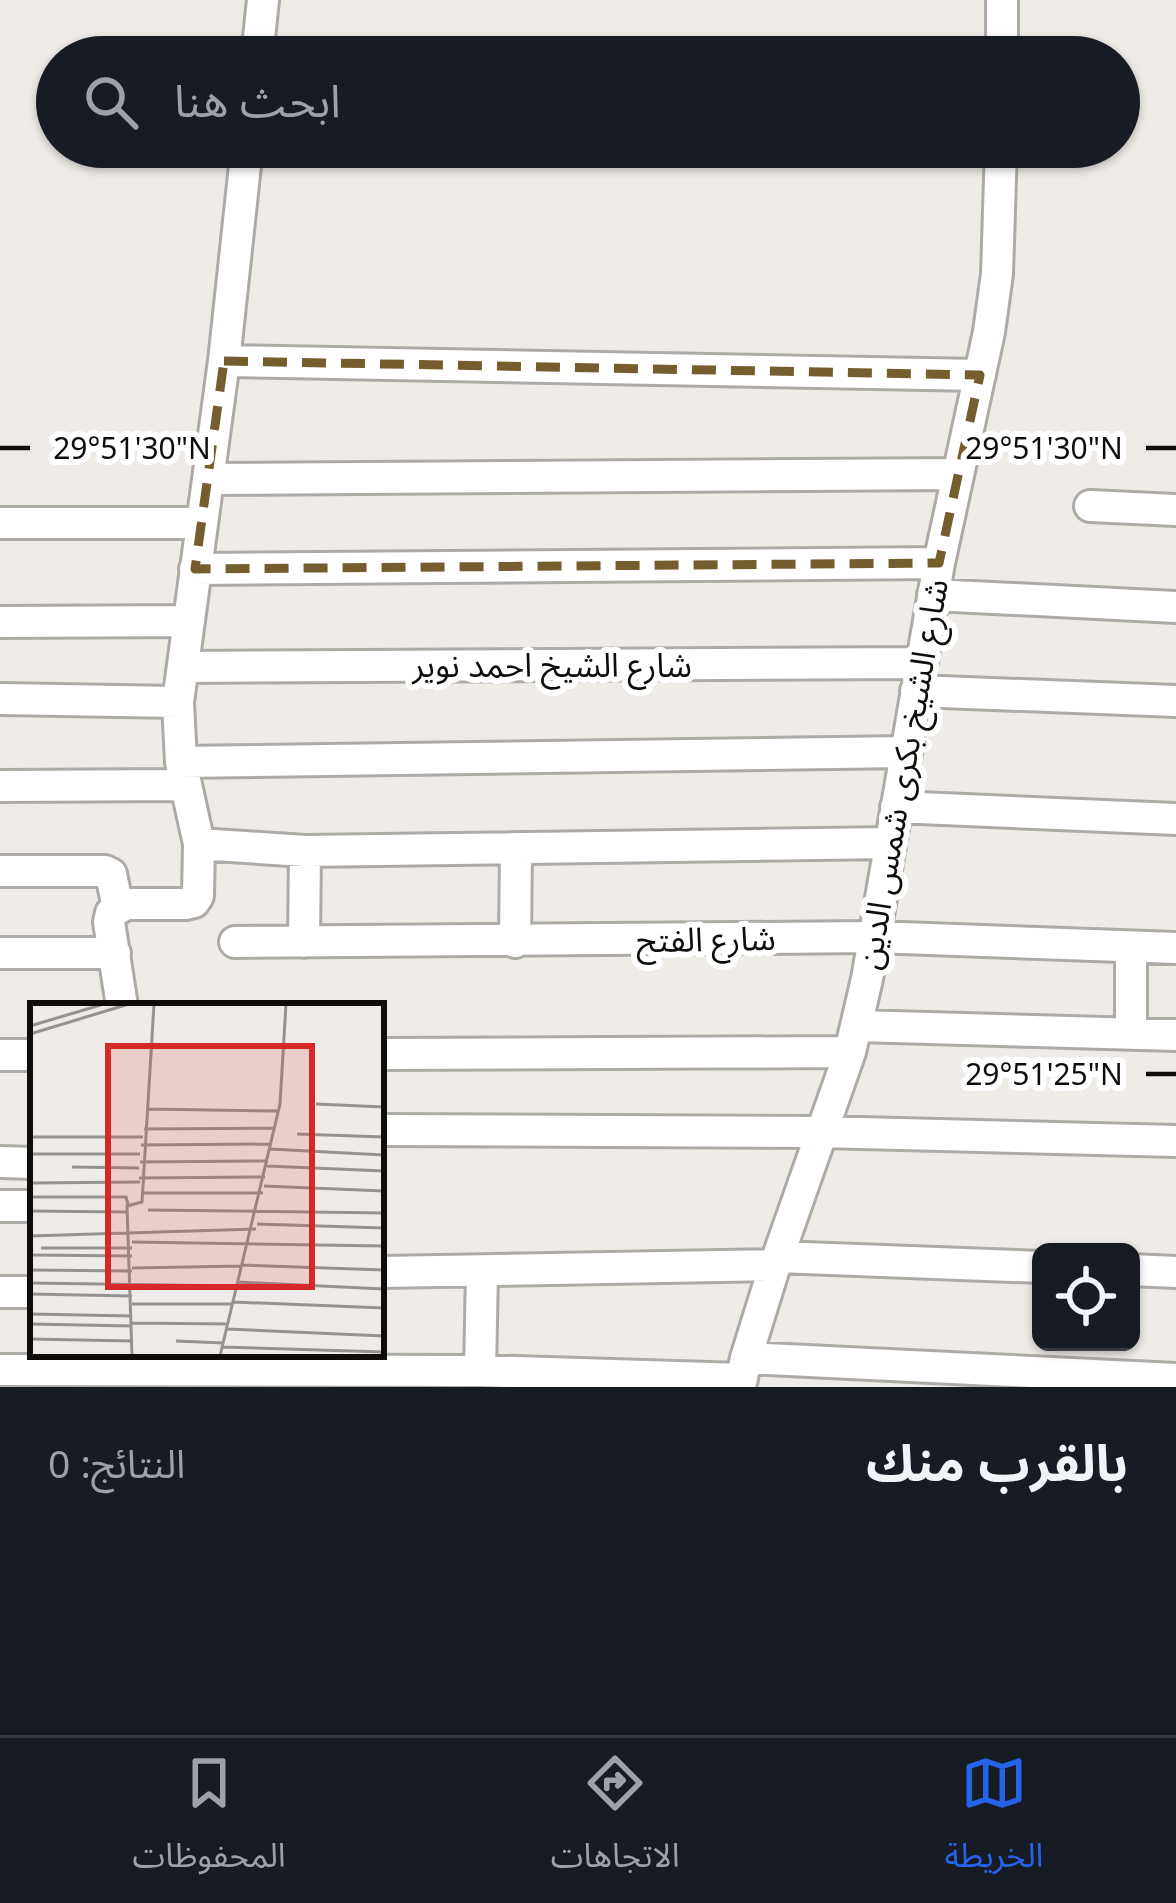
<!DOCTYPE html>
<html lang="ar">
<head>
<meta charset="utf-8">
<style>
  body { margin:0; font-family:Georgia,"Noto Sans Arabic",serif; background:#20242c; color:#f1f3f6; direction:rtl }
  .controls { position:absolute; right:36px; bottom:36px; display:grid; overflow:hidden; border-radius:18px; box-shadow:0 3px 9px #0004 }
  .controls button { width:108px; height:108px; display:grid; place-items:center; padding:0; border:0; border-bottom:3px solid #363941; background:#171b24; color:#f1f3f6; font:60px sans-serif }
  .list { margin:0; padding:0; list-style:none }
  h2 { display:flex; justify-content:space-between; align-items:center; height:156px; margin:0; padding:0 48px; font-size:51px }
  h2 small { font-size:39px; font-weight:400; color:#9ea1a6 }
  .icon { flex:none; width:66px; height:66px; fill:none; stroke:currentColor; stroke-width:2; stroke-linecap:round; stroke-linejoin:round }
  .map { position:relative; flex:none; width:1176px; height:1387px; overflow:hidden; direction:ltr }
  .search { position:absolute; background:#171b24; box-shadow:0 3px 9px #0004; left:36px; right:36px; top:36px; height:132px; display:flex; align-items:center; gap:30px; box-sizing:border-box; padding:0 42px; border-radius:66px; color:#9ea1a6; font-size:45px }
  .sheet { height:348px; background:#171b24 }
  nav { display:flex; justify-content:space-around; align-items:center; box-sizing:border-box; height:168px; border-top:3px solid #363941; background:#171b24; font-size:33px; color:#9ea1a6 }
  nav a { display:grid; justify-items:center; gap:6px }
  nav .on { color:#2563eb }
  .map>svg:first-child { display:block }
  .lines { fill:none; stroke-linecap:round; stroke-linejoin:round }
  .minor-casing { stroke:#aeaba7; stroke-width:36 }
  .minor { stroke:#fff; stroke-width:30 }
  .marked { fill:none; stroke:#755d2e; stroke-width:9; stroke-dasharray:24 15; stroke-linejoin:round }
  .ticks { fill:none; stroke:#0e0d0c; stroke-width:4.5 }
  .labels { text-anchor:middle; stroke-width:12; stroke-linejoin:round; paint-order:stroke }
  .street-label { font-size:33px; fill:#0e0d0c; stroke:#fff }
  .inset-road { fill:none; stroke:#95938f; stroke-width:3 }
  .view { fill:#d62828; fill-opacity:0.15; stroke:#d62828; stroke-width:6 }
  .inset-edge { fill:none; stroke:#0e0d0c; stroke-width:6 }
  .ticks-label { font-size:30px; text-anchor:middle; fill:#0e0d0c; stroke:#fff; stroke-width:12; stroke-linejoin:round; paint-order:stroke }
</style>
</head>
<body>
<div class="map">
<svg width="1176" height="1387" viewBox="0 0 1176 1387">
  <rect width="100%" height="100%" fill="#efece7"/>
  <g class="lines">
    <g class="minor-casing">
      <path id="minor" d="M257,57L263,0
        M1002,57V0
        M224,361L980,375
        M208,479L958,474
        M1090,506L1176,510
        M0,523H202
        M195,569L939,563
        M933,595L1176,607
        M0,622L189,621
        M183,667L921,663
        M916,691L1176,701
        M0,699L178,702
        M181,762L906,752
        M0,786L185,785
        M896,807L1176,819
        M199,844L305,851L890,843
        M0,871H105L111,874L118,908
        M235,942L874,937L1176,948
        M304,942L305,851
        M515,942L516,848
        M1131,947V1033
        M0,953H115
        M122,1006L109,922L111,913L126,904H186L194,902L198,896L199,844L181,762L178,702L224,361L247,147
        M857,1026L1176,1035
        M381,1054L850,1052
        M0,1055H33
        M381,1130L822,1132L1176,1141
        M0,1162L33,1163
        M0,1206H33
        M778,1257L1041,1267
        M1131,1270L1176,1272
        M381,1272L775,1265
        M0,1292H33
        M746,1358L1176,1379
        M0,1370L480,1371L742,1379
        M480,1371L482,1272
        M740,1387L746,1358L775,1265L850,1052L867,979L939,563L989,332L997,274L1001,147"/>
    </g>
    <use href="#minor" class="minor"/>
  </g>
  <path class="marked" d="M224,361L980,375L939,563L195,569Z"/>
  <path class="ticks" d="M0,448H30M1146,448H1176M1146,1074H1176"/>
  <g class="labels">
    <g class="street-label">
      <text x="552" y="677">شارع الشيخ احمد نوير</text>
      <text transform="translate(902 774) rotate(-80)" y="12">شارع الشيخ بكرى شمس الدين</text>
      <text transform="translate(706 939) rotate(-1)" y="12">شارع الفتح</text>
    </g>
  </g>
  <g transform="translate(30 1003)">
    <rect width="354" height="354" fill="#efece7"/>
    <path class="inset-road" d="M0,23L74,1M0,31L99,1M286,101L354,104M117,106L248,108M114,126L244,125M267,131L354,134M0,134H113M111,142L241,141M240,146L354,152M0,151H110M110,159L238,158M237,163L354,168M42,164L109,165M109,175L235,174M0,180L110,179M234,183L354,188M112,190H233M0,194H96L98,201M118,207L354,210M0,208L98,209M227,221L354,225M0,233L226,226M102,239L354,243M11,245H102M0,252L102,253M213,262L354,267M102,265L212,263M0,267L102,268M207,279L354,286M0,280L207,283M0,291L102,293M203,299L354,305M102,301H202M0,311L102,313M102,320L199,321M0,321L102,323M197,326L354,333M0,336L102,338M146,338L194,340M193,344L354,349M102,353L97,203L112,199L124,1M190,353L250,101L256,1"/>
    <path class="view" d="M78,43H282V284H78Z"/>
    <rect width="354" height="354" class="inset-edge"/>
  </g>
  <g class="ticks-label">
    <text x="132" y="459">29°51'30"N</text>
    <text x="1044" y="459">29°51'30"N</text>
    <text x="1044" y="1085">29°51'25"N</text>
  </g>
</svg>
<div class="controls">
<button><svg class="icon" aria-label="locate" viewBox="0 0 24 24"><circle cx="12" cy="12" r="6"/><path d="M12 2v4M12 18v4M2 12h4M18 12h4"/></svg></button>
</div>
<div class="search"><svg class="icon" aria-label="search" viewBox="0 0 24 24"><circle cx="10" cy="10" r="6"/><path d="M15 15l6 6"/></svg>ابحث هنا</div>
</div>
<section class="sheet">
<h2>بالقرب منك<small>النتائج: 0</small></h2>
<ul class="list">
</ul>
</section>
<nav>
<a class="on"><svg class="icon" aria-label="map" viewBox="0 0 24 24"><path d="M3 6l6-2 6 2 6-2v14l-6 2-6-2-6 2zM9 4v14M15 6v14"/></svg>الخريطة</a>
<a><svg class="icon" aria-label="directions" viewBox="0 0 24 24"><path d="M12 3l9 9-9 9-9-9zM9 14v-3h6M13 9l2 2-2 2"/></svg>الاتجاهات</a>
<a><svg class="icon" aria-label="saved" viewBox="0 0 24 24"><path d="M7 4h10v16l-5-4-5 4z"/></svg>المحفوظات</a>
</nav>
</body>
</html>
